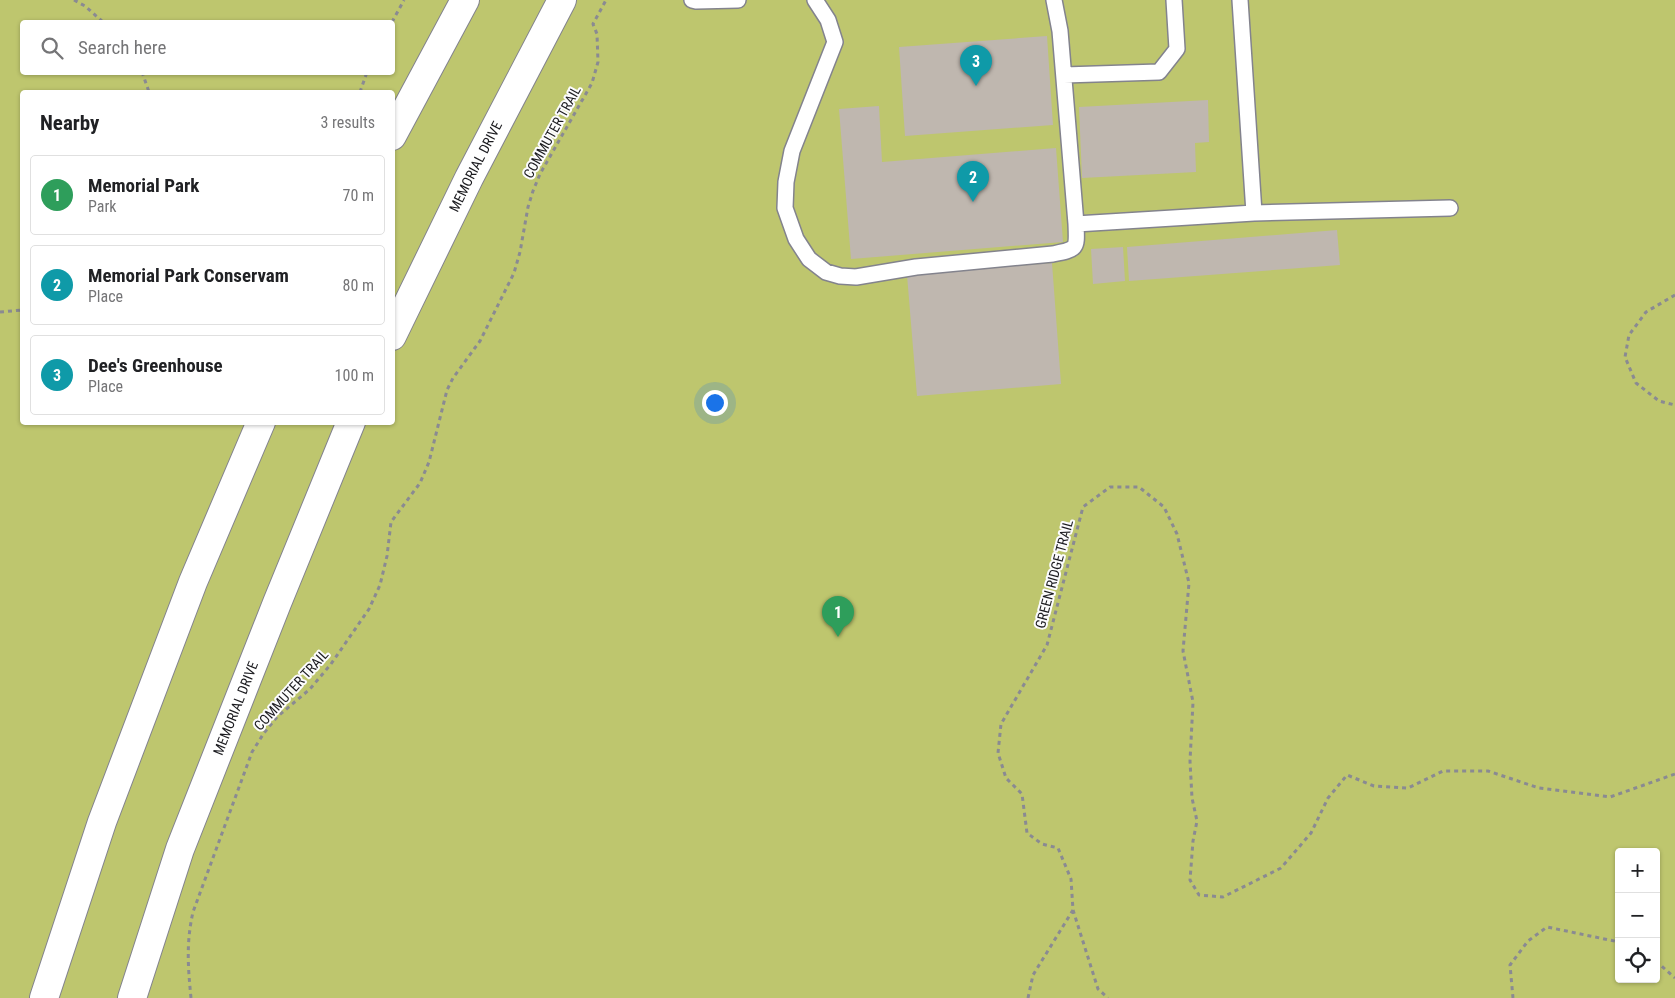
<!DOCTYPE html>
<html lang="en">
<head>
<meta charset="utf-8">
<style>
  body { margin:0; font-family:"Roboto Condensed",sans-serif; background:#f6f6f6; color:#202124 }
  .controls { position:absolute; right:15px; bottom:15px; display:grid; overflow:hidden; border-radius:5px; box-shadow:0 1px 4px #0004 }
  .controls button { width:45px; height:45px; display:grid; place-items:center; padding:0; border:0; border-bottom:1px solid #e0e0e0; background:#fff; color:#202124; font:25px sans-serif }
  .you { position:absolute; left:714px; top:402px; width:18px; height:18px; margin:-12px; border:4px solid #fff; border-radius:50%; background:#1a73e8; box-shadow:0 0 0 8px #1a73e833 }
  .badge { display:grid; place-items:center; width:32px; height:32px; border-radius:50%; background:#7c3aed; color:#fff; font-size:16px; font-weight:700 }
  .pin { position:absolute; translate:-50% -41px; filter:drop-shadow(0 1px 2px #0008) }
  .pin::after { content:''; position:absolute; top:26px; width:18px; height:15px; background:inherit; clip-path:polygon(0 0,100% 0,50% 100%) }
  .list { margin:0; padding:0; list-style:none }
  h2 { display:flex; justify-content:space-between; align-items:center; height:65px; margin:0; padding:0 20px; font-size:21px }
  h2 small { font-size:16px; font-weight:400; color:#757577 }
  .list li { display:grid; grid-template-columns:32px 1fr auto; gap:15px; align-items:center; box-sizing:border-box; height:80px; margin:0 10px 10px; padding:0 10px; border:1px solid #e0e0e0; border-radius:5px }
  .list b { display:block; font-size:19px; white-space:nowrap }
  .list p { margin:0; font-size:16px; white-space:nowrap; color:#757577 }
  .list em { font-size:16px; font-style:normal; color:#757577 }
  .icon { flex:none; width:28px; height:28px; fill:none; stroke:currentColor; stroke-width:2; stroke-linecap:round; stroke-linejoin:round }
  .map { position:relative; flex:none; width:1675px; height:998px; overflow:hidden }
  .search { position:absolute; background:#fff; box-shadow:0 1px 4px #0004; left:20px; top:20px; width:375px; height:55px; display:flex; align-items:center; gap:12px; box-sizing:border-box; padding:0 18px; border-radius:5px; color:#757577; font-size:19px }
  .panel { position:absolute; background:#fff; box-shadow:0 1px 4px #0004; left:20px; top:90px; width:375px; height:335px; border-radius:5px }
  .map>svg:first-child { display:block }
  .green { fill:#bec66e; fill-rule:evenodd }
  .building { fill:#bfb7af }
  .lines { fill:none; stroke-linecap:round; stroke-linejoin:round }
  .lane-casing { stroke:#83838d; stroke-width:18 }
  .primary-casing { stroke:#83838d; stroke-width:30 }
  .path { stroke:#8a8a92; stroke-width:3; stroke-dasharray:4 4; stroke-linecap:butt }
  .lane { stroke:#fff; stroke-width:15 }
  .primary { stroke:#fff; stroke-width:28 }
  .labels { text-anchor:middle; stroke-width:4; stroke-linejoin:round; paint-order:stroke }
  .street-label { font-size:14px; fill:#1b1b1f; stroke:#fcfcfe }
</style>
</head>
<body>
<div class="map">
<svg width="1675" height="998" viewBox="0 0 1675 998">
  <rect width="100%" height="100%" fill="#ededf9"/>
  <path class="green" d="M0,0H1675V998H0ZM22,22H392V72H22ZM22,92H392V422H22ZM1619,852H1656V979H1619Z"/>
  <path class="building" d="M1047,36L1053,125L905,136L899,47Z
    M1208,100L1209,142L1195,143L1196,172L1082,178L1079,107Z
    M879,106L882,162L1056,148L1063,242L851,259L839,109Z
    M1337,230L1340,265L1129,281L1127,247Z
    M1123,247L1125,281L1093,284L1091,249Z
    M1052,263L1061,384L917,396L907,275Z"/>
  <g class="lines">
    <g class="lane-casing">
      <path id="lane" d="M692,0L696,1L738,0
        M815,0L828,20L835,42L792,151L786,182L785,208L796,239L809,259L826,272L840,276L856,277L916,267L1053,254C1078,249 1077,249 1076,224
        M1054,0L1060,31L1076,224L1254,213L1450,208
        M1240,0L1254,213
        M1064,75L1159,72L1177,49L1174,0"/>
    </g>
    <g class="primary-casing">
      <g id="primary">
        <path d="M392,136L465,0"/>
        <path id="s1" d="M392,336L469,178L562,0"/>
        <path d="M44,998L102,822L193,582L261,422"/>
        <path id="s2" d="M132,998L180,849L277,603L351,422"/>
      </g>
    </g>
    <path class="path" d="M74,0L85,6L103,22
      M392,22L404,0
      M142,72L149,92
      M360,92L367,72
      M1675,295L1646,312L1629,335L1625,357L1636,383L1659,401L1675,405
      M0,312L22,310
      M1073,910L1098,989L1108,998
      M1656,961L1675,978
      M191,998C188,967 186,943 193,912L252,752L264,733L277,717L310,689L331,664L369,609L380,585L387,556L391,522L420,483L429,462L447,390L453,378L480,341L514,273L520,252L528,207L533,191L540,174L592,83L598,62L597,34L593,24L606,0
      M1028,998L1033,975L1073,910L1071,879L1058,848L1042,844L1027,833L1022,794L1006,778L998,753L1001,724L1047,645L1083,507L1110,487H1139L1164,507L1177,534L1189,583L1183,651L1193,702L1190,761L1192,798L1197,821L1193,841L1190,880L1199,895L1223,897L1281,868L1311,833L1328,798L1347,775L1374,786L1408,788L1443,771H1488L1539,788L1610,797L1675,774
      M1513,998L1510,965L1528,941L1547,927L1619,942"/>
    <use href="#lane" class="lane"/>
    <use href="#primary" class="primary"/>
  </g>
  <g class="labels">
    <g class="street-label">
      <text transform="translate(552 132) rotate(-61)" y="5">COMMUTER TRAIL</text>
      <text dy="5" stroke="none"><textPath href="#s1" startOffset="189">MEMORIAL DRIVE</textPath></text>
      <text transform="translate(1054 574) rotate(-75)" y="5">GREEN RIDGE TRAIL</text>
      <text transform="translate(291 690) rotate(-48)" y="5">COMMUTER TRAIL</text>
      <text dy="5" stroke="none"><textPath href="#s2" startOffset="308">MEMORIAL DRIVE</textPath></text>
    </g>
  </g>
</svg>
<div class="controls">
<button>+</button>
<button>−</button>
<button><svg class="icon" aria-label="locate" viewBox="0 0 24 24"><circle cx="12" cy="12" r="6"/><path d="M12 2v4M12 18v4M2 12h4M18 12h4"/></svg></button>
</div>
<div class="you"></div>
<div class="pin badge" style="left:838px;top:637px;background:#2e9e5b">1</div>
<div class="pin badge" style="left:973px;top:202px;background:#0f9aa8">2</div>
<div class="pin badge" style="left:976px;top:86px;background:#0f9aa8">3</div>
<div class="search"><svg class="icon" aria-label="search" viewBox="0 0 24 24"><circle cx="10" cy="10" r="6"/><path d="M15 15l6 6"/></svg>Search here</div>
<section class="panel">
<h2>Nearby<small>3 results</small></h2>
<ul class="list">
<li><span class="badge" style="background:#2e9e5b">1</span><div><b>Memorial Park</b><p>Park</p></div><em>70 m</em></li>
<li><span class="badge" style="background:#0f9aa8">2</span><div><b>Memorial Park Conservam</b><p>Place</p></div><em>80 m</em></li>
<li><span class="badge" style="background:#0f9aa8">3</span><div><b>Dee's Greenhouse</b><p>Place</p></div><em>100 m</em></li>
</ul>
</section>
</div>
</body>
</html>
